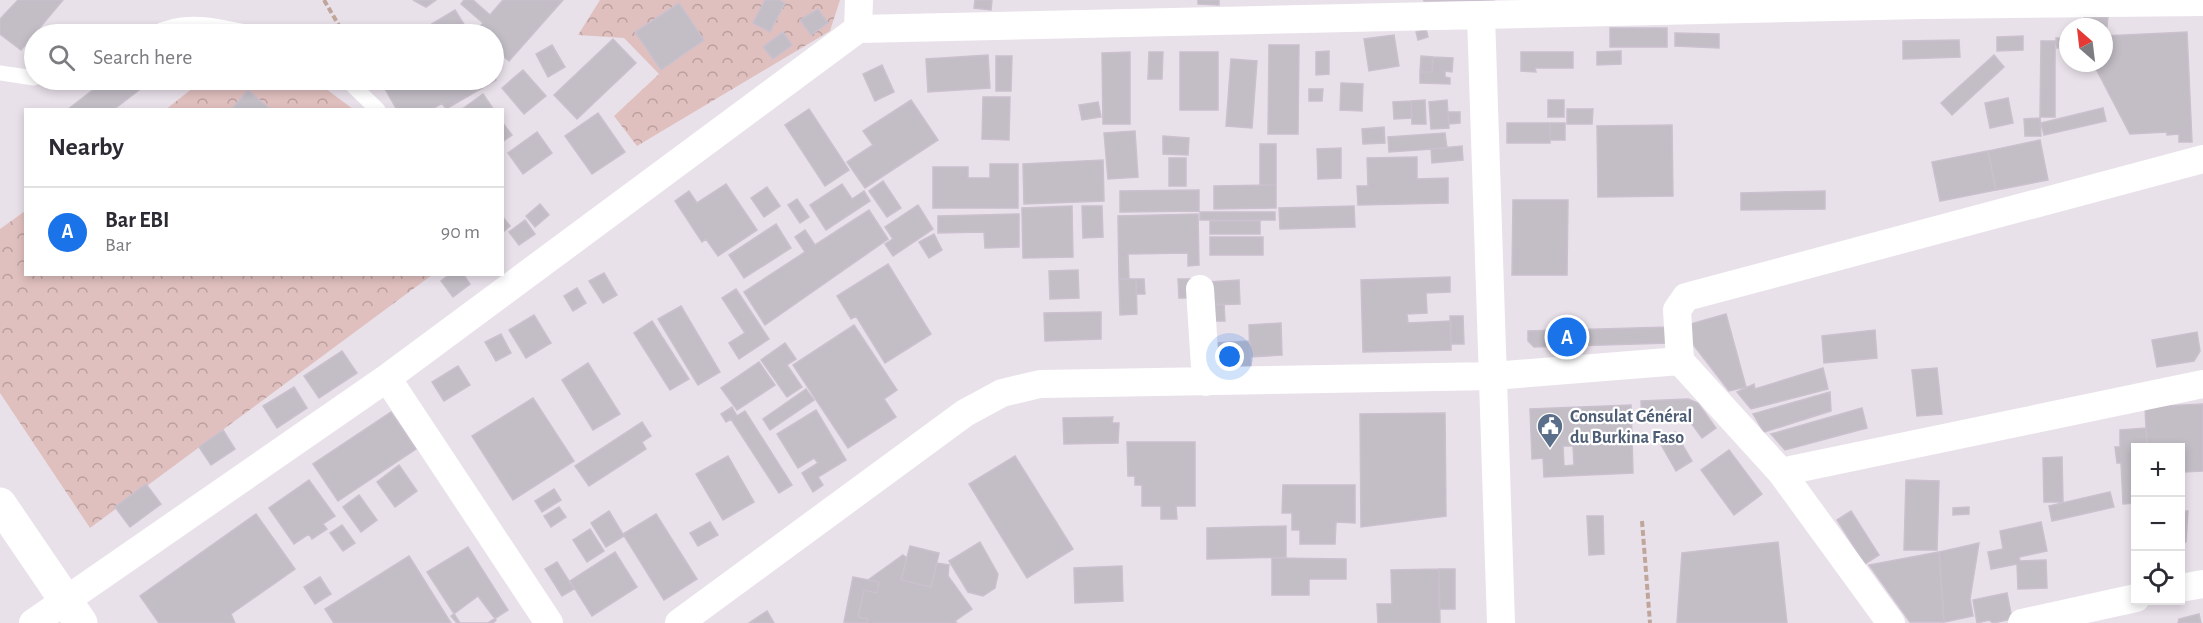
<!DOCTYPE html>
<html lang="en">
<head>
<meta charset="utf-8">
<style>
  body { margin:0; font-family:"Alegreya Sans",sans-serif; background:#f2f2f3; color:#2b2b33 }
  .controls { position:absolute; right:18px; bottom:18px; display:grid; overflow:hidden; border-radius:0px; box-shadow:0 3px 9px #0003 }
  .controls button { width:54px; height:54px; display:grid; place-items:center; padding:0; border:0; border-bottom:2px solid #e1e1e2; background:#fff; color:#2b2b33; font:30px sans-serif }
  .compass { position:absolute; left:2059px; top:18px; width:54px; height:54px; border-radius:50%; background:#fff; box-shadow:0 3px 9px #0003; rotate:332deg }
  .you { position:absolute; left:1230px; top:357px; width:21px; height:21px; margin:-15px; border:4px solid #fff; border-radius:50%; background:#1a73e8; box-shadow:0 0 0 9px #1a73e833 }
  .badge { display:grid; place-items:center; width:39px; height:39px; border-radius:50%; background:#1a73e8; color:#fff; font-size:20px; font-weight:700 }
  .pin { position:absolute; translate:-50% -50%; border:3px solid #fff; box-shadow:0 2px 6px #0006 }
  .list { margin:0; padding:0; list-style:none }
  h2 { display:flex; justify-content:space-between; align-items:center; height:78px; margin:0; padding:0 24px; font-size:26px }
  h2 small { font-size:20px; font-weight:400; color:#7c7c81 }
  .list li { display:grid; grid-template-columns:39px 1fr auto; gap:18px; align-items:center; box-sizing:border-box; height:90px; padding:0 24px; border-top:2px solid #e1e1e2 }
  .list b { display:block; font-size:22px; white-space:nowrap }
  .list p { margin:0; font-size:20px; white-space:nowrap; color:#7c7c81 }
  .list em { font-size:20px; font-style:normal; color:#7c7c81 }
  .icon { flex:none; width:33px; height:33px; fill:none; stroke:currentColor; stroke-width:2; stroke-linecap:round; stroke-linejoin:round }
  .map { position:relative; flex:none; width:2203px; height:623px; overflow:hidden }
  .search { position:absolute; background:#fff; box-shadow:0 3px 9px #0003; left:24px; top:24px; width:480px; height:66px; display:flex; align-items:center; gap:15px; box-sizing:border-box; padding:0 21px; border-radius:33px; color:#7c7c81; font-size:22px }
  .panel { position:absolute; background:#fff; box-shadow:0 3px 9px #0003; left:24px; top:108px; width:480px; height:168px; border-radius:0px }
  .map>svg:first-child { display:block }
  .park { fill:url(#park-crowns) }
  .building { fill:#c3bec6; stroke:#cac0ce; stroke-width:1.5; fill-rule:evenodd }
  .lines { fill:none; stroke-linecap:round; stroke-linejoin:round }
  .path { stroke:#c0a69a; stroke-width:4; stroke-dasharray:6 3; stroke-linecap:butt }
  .lane { stroke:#fff; stroke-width:15 }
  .street { stroke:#fff; stroke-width:28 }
  .secondary { stroke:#fff; stroke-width:33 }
  .labels { text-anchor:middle; stroke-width:4.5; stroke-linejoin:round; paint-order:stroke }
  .service-label { font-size:18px; font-weight:bold; fill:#4e5e75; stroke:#fff; text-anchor:start }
</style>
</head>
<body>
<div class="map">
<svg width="2203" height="623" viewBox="0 0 2203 623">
  <defs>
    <pattern id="park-crowns" width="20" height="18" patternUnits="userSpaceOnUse" patternTransform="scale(1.5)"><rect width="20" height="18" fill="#e0c0bf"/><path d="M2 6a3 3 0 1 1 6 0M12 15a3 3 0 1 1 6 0" fill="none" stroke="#b99f9e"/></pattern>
  </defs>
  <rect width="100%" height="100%" fill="#e9e1ea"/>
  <path class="park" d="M600,0H840L830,31L637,146L614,116L659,74L624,38L578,35Z
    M203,80H314L353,109L165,110Z
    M25,211L26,274L432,275L90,528L0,393V229Z"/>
  <path class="building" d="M18,0H63L21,50L0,34V19Z
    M413,0H436L426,7Z
    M464,0H473L490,15L503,0H563L509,61L494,48V34L475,32L483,23L461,4Z
    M765,0H779L785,3L770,32L753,23Z
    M975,0H992L991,10L974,8Z
    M1198,0H1219V5L1198,4Z
    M1424,0H1495L1424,1Z
    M679,3L704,40L661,70L635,32Z
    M818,9L828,23L811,35L800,20Z
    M455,10L470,34H415Z
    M2084,17H2108L2107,27H2084Z
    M1610,28H1667V47H1610Z
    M1426,29L1428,37L1418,40L1416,32Z
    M783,32L792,45L773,59L763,47Z
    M2187,32L2192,142H2179V134L2167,135V132L2130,134L2093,63H2104V36Z
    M1675,33L1719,34V48L1675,46Z
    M1394,35L1399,66L1369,71L1364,39Z
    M2023,36V50L1997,51V37Z
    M2056,38H2068V47L2057,48Z
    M613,39L636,63L577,119L554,95Z
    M1959,40L1960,57L1903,59V41Z
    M2041,41H2055V117H2040Z
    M552,45L565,67L548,77L536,54Z
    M1269,45H1299L1298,134H1268Z
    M1329,51V74L1316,75V52Z
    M1621,51V64L1597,65V52Z
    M1130,52V124H1103L1102,53Z
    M1149,52H1163L1162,79H1148Z
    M1180,52H1218V110H1180Z
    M1521,52H1573V68H1535L1536,72L1521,71Z
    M988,55L990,88L928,92L926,59Z
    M1994,55L2004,67L1952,115L1941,103Z
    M996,56H1012L1011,91H996Z
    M1421,56L1433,57L1432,72H1420Z
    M1433,57L1453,58L1452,72L1445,71V77L1450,78V84L1420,83V72H1432Z
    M1231,59L1257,61L1252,128L1226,126Z
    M882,65L894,92L875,101L863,74Z
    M523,70L546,96L524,114L502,88Z
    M494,75L496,80L446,109L442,103L431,110H397L380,80H494Z
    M106,80H152L113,110H67Z
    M1341,83L1363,84L1362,111L1340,110Z
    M1309,89H1323L1322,101H1309Z
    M248,90L271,110H231Z
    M483,94L494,110H461Z
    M983,97H1010L1009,140L982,139Z
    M2008,98L2013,123L1990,128L1985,103Z
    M911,100L938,140L865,188L847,162L873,145L863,131Z
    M1425,100L1426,124H1412L1411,101Z
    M1447,100L1449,128L1431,129L1429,102Z
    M1548,100H1564V117H1548Z
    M1411,101L1412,118L1394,119L1393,102Z
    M1098,102L1101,117L1082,120L1079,105Z
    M2103,108L2106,121L2044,135L2041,123Z
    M809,109L849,170L825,186L785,125Z
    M1567,109H1593L1592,124H1567Z
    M1448,112H1460V123L1449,124Z
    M598,113L625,152L592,174L565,136Z
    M2040,118L2041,136H2025L2024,119Z
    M502,122L512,135L502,142Z
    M1507,123H1550V143H1507Z
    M1550,123H1565V140H1550Z
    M1672,125L1673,196L1598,197L1597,126Z
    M1384,127L1385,143L1363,144L1362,129Z
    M1135,131L1138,177L1108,179L1104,133Z
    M537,132L552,153L523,174L508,153Z
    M1445,133L1447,148L1389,152L1388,137Z
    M1163,136L1189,138L1188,155L1163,154Z
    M2040,140L2048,180L1996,190L1988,151Z
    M1260,144H1276V185H1260Z
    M1462,146L1463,160L1432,163L1431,149Z
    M1341,148V178L1318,179L1317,149Z
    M1988,151L1996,190L1940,201L1932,162Z
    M1417,157V179L1448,178V203L1358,205L1357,186H1368L1367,158Z
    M1169,158H1186V186H1169Z
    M1103,160L1104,201L1024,204L1023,164Z
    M990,164H1018V208H933V167H968V178H990Z
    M883,181L901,208L887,217L869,191Z
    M726,184L757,230L718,256L706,239L702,242L675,201L689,191L697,203Z
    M842,184L852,199L864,191L870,201L826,230L810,205Z
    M1276,185V208L1214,209V186Z
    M767,187L780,206L764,217L751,198Z
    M1199,190V211L1120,212V191Z
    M1825,191V209L1741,210V193Z
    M797,199L809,217L800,223L788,205Z
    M1513,200H1568L1567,275H1512Z
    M540,204L549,215L535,227L526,216Z
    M918,205L933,229L893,256L885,244L893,239L885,227Z
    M1072,206L1073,257L1023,258L1022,208Z
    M1082,206H1102L1103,237L1083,238Z
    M1354,206L1355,227L1280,229L1279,208Z
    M869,210L888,239L765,325L744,292L805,252L795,237L805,230L815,245Z
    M1200,212H1275V220H1200Z
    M1019,214V247L985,248L984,232L938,233V216Z
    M1198,214L1199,265L1188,266V253L1128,254L1129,279H1119L1118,216Z
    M502,216L510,226L502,233Z
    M525,220L535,234L519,245L509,232Z
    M1210,221H1260V234H1210Z
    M776,224L791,248L744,278L729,255Z
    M934,234L942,250L929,258L919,242Z
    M1210,237H1263V255H1210Z
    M888,264L931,334L885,363L856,316L851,319L837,296Z
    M1078,270L1079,298L1050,299L1049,271Z
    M604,273L617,295L603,303L589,281Z
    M450,274H463L470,284L453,297L441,281Z
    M1450,277V292L1426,293L1427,313L1407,314L1408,323L1451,321V350L1363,352L1361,280Z
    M1119,279H1136L1137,314L1120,315Z
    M1136,279H1144L1145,294H1136Z
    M1178,279H1192V298H1179Z
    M1239,280L1240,304L1208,305V282Z
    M577,288L586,303L573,311L564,296Z
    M736,289L769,339L739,359L729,343L745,333L722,298Z
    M1224,304L1225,321H1209L1208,305Z
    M681,306L720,372L698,385L658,319Z
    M1101,312V339L1045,341L1044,313Z
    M1726,314L1746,387L1729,391L1685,334L1687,325Z
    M534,315L551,343L526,358L509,330Z
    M1450,316H1463L1464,344H1451Z
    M652,321L689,379L670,390L634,333Z
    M1281,323L1282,355L1250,357L1249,325Z
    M854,325L897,390L884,399L896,417L848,448L793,365Z
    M1670,327V343L1534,347L1528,341V331Z
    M1875,330L1877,358L1824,363L1822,336Z
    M2197,332L2200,351L2194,361L2157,367L2152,340Z
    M501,334L511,353L496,361L485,342Z
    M1250,341L1251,366L1216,368L1215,343Z
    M785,343L796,359L787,365L802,387L787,397L761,360Z
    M342,351L357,373L319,398L304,376Z
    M759,362L775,385L737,410L721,388Z
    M588,363L620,414L593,430L562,380Z
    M458,366L470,385L444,401L432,382Z
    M1823,368L1828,389L1751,409L1737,392L1754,384L1755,389Z
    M1937,368L1942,414L1917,416L1912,370Z
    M294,387L307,408L277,428L263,406Z
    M806,389L814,400L770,430L763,419Z
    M1830,392L1831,411L1764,432L1753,414Z
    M533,398L574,461L513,500L472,436Z
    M1688,399L1698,403L1716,428L1702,438L1689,420L1642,423L1641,401Z
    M2203,404V471L2183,472L2184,508H2180V448H2147L2145,407Z
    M1631,405L1633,473L1544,477L1543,458L1532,459L1530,409ZM1563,446H1573L1574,465L1564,466Z
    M732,407L737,416L745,411L792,485L779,493L731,419L726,422L721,414Z
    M1862,408L1867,428L1785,450L1771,434Z
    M816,410L846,460L818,477L823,485L813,492L802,473L818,463L814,458L798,468L777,434Z
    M391,412L416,449L338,501L313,464Z
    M1445,413L1446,516L1361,527L1360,414Z
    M1113,417L1112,423H1119L1118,443L1064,444L1063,418Z
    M642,422L651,436L642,442L646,449L589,486L575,466Z
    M2146,428L2147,448H2136V503L2123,504L2121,463H2117L2115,447H2120V430Z
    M223,430L235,449L211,465L199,447Z
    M1675,432L1692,461L1676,471L1659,441Z
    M1127,442H1195V506H1176L1177,519H1161V506H1142V485H1135V476H1128Z
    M1729,450L1762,494L1734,515L1701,470Z
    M728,456L754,502L723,520L696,474Z
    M1015,456L1073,549L1027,578L969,484Z
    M2062,457L2063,502H2044L2043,458Z
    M399,465L417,491L395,507L377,482Z
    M309,480L335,516L323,524L327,529L312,539L309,534L294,544L269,508Z
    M1906,480L1939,481L1937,550H1904Z
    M146,484L161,504L130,527L115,507Z
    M1283,485H1355V523L1336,522L1335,544H1300V530H1292V513H1282Z
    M554,489L561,500L542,512L535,501Z
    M2110,492L2114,507L2052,521L2049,506Z
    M359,495L377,520L361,532L343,507Z
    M559,507L566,517L551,527L544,516Z
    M1969,507V514L1953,515V508Z
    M609,511L624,536L606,547L591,523Z
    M1851,511L1879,555L1865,564L1837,520Z
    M2180,511H2188L2186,542H2180Z
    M256,514L295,569L231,614L235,623H159L140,596Z
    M656,514L697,579L664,600L623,534Z
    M2136,514V559L2134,515Z
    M1587,516H1603L1604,554L1589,555Z
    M710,522L718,535L698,546L690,533Z
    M2041,522L2047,551L2019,557L2020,561L2046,560L2047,588L2018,589L2017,564L1991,569L1988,552L2003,549L2000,531Z
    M342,525L355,543L343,551L330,533Z
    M1286,526V557L1207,559V528Z
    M590,529L604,551L587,562L573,540Z
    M980,542L998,574L995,588L983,596L968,592L949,561Z
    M1778,542L1787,623H1677L1682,553Z
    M1979,543L1970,599L1973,616L1944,622L1939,552Z
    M910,546L939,553L931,587L901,580Z
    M468,547L508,610L488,623H460L427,572Z
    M615,552L637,587L592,616L570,581Z
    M1939,552L1944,622H1910L1869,565Z
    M903,555L907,558L901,580L931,587L937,563L949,565L948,576L972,609L955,621L957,623H867L868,619L858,617L864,590L877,593L879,582L868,580Z
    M409,556L451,623H334L325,609Z
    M1272,558L1346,559V579H1309V595H1272Z
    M557,562L574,589L562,596L545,569Z
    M1122,566L1123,601L1075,603L1074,568Z
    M1439,569L1440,623H1378L1377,604H1392L1391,570Z
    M1439,569H1455V609H1439Z
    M320,577L331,594L315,604L304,587Z
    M853,577L879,582L877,593L864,590L858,617L868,619L867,623L844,622Z
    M2007,593L2012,619L1993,623L1989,620L1977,623L1973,600Z
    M478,596L496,620L493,623H457L451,616Z
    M767,611L774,623H749Z
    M2199,614L2201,623H2178L2179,619Z"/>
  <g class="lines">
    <path class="path" d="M324,0L344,34
      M1642,521L1650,623"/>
    <path class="lane" d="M154,34C183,16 223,27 254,34
      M0,73L34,78
      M347,80L378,110"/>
    <path class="street" d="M1481,16L1501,623
      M858,29L859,0
      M1200,289L1206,382
      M1680,361L1677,310L1686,297L2203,159
      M387,378L549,623
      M1781,472L2203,384
      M2180,588L2203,584
      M33,623L387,378L858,29L1922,5L2203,2
      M679,623L965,413L1002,393L1040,384L1493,376L1680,361L1781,472L1891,623
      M2022,623L2136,598"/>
    <path class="secondary" d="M0,504L81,623"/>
  </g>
  <defs>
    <g id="civic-pin" transform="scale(1.35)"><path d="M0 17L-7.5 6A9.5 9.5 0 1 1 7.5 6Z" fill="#5c6f8a" stroke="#fff"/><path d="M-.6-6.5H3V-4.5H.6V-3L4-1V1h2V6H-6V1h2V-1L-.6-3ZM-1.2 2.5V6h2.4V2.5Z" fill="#fff"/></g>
  </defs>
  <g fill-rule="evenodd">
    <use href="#civic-pin" x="1550" y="426"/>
  </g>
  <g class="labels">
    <g class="service-label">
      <text x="1570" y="422">Consulat Général<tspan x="1570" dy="21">du Burkina Faso</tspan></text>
    </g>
  </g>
</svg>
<div class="controls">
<button>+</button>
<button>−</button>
<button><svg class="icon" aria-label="locate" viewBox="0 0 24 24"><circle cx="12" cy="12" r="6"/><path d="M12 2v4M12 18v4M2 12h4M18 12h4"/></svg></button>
</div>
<svg class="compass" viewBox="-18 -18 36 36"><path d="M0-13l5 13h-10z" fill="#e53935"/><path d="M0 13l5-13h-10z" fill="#7c7c81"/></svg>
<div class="you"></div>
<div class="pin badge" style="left:1567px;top:337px">A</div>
<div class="search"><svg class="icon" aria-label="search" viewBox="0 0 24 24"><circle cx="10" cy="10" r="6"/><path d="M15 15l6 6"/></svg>Search here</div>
<section class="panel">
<h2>Nearby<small></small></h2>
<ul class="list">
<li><span class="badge">A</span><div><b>Bar EBI</b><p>Bar</p></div><em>90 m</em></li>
</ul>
</section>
</div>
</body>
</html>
